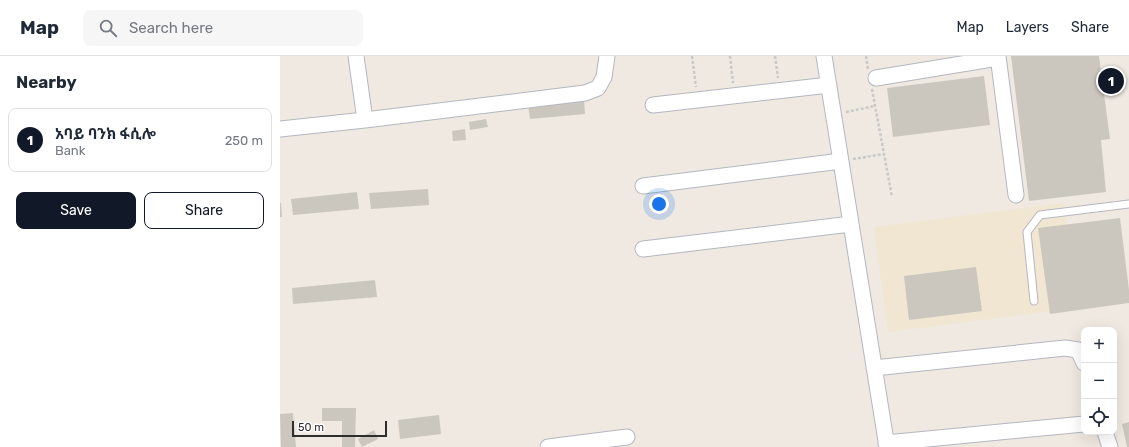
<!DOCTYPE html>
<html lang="en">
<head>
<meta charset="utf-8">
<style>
  body { margin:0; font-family:Rubik,"Noto Sans Ethiopic",sans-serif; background:#f6f6f7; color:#1f2937 }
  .controls { position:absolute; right:12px; bottom:12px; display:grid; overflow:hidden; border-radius:8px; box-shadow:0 4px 16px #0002 }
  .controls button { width:36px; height:36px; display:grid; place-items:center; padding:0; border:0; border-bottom:1px solid #e0e1e3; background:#fff; color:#1f2937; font:20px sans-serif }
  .scale { position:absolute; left:12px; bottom:10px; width:95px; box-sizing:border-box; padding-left:4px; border:2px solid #2e2e2e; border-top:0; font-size:11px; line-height:14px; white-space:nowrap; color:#2e2e2e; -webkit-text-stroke:3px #fff; paint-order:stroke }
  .you { position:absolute; left:379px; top:148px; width:14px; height:14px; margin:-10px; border:3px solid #fff; border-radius:50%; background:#1a73e8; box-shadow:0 0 0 6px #1a73e833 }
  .badge { display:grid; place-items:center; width:26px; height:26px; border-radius:50%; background:#111827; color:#fff; font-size:13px; font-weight:700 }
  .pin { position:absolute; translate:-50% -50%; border:2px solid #fff; box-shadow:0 1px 4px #0006 }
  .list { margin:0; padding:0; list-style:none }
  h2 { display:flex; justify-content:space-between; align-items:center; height:52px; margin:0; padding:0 16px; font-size:17px }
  h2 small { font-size:13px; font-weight:400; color:#747a83 }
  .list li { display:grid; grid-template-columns:26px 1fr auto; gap:12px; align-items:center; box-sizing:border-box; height:64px; margin:0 8px 8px; padding:0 8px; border:1px solid #e0e1e3; border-radius:8px }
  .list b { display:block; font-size:15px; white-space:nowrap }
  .list p { margin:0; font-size:13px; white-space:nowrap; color:#747a83 }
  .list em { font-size:13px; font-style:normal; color:#747a83 }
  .actions { display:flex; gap:8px; padding:12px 16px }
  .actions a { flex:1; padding:9px 0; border:1px solid #111827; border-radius:8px; text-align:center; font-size:14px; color:#111827 }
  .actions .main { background:#111827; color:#fff }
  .icon { flex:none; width:22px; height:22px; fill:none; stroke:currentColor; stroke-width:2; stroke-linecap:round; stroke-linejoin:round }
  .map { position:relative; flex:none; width:849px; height:391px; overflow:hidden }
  header { display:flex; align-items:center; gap:24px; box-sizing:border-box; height:56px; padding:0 20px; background:#fff; border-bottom:1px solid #e0e1e3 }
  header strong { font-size:19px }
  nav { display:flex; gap:22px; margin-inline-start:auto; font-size:14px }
  .search { width:280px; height:36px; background:#f6f6f7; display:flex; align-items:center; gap:10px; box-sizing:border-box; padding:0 14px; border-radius:8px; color:#747a83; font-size:15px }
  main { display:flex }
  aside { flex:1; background:#fff }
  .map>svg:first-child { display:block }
  .education { fill:#f0e6d1 }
  .building { fill:#cbc7bf }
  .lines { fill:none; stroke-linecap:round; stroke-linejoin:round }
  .lane-casing { stroke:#b4b7c1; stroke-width:9 }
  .street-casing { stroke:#b4b7c1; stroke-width:17 }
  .path { stroke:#c9c9c9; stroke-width:2.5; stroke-dasharray:3 2; stroke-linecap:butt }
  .lane { stroke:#fff; stroke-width:7 }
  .street { stroke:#fff; stroke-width:15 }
</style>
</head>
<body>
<header>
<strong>Map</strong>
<div class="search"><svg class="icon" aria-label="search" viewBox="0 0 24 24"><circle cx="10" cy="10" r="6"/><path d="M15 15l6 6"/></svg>Search here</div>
<nav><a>Map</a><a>Layers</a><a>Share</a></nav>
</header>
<main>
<aside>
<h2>Nearby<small></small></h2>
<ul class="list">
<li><span class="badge">1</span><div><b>አባይ ባንክ ፋሲሎ</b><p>Bank</p></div><em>250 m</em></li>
</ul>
<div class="actions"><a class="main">Save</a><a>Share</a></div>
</aside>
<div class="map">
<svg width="849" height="391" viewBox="0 0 849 391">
  <rect width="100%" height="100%" fill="#efe9e1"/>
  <path class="education" d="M784,147L798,252L608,276L594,171Z"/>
  <path class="building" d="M731,0H819L830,83L821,84L826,136L749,145Z
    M704,20L710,69L613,81L607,32Z
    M304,43L305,58L250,63L248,48Z
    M206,63L208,71L190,74L189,66Z
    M185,73L186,84L173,85L172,75Z
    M148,133L149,149L91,153L89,137Z
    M77,136L79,153L13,159L11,143Z
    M0,147H1L2,161H0Z
    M840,162L849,234V247L770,258L758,172Z
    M696,211L702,255L629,264L624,220Z
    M95,224L97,241L13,248L12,232Z
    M42,352H76L75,391H62V365H42Z
    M13,357L16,391H1L0,358Z
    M159,359L161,378L120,383L118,364Z
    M849,366V391H847L842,368Z
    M94,374L98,383L82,391L78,383Z"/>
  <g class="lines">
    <g class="lane-casing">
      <path id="lane" d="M754,245L747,176L760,159L849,148"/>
    </g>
    <g class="street-casing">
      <path id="street" d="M76,0L85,64
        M544,0L607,391
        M718,0L736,139
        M596,22L718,2
        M373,49L549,29
        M0,73L85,64L305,37L318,32L324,21L327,0
        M363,130L561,105
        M363,193L571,168
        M594,312L785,292L798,294L804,307
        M825,376L830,391
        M606,387L804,368
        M268,391L347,381"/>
    </g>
    <path class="path" d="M412,0L416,31
      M450,0L453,27
      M495,0L498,22
      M586,0L588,13
      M592,33L612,141
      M566,56L595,50
      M573,103L604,98"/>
    <use href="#lane" class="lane"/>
    <use href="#street" class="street"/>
  </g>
</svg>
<div class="controls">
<button>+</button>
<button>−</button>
<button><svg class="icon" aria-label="locate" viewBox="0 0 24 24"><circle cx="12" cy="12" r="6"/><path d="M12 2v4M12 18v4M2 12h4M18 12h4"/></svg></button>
</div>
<div class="scale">50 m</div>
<div class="you"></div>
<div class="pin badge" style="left:831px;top:25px">1</div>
</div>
</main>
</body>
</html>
